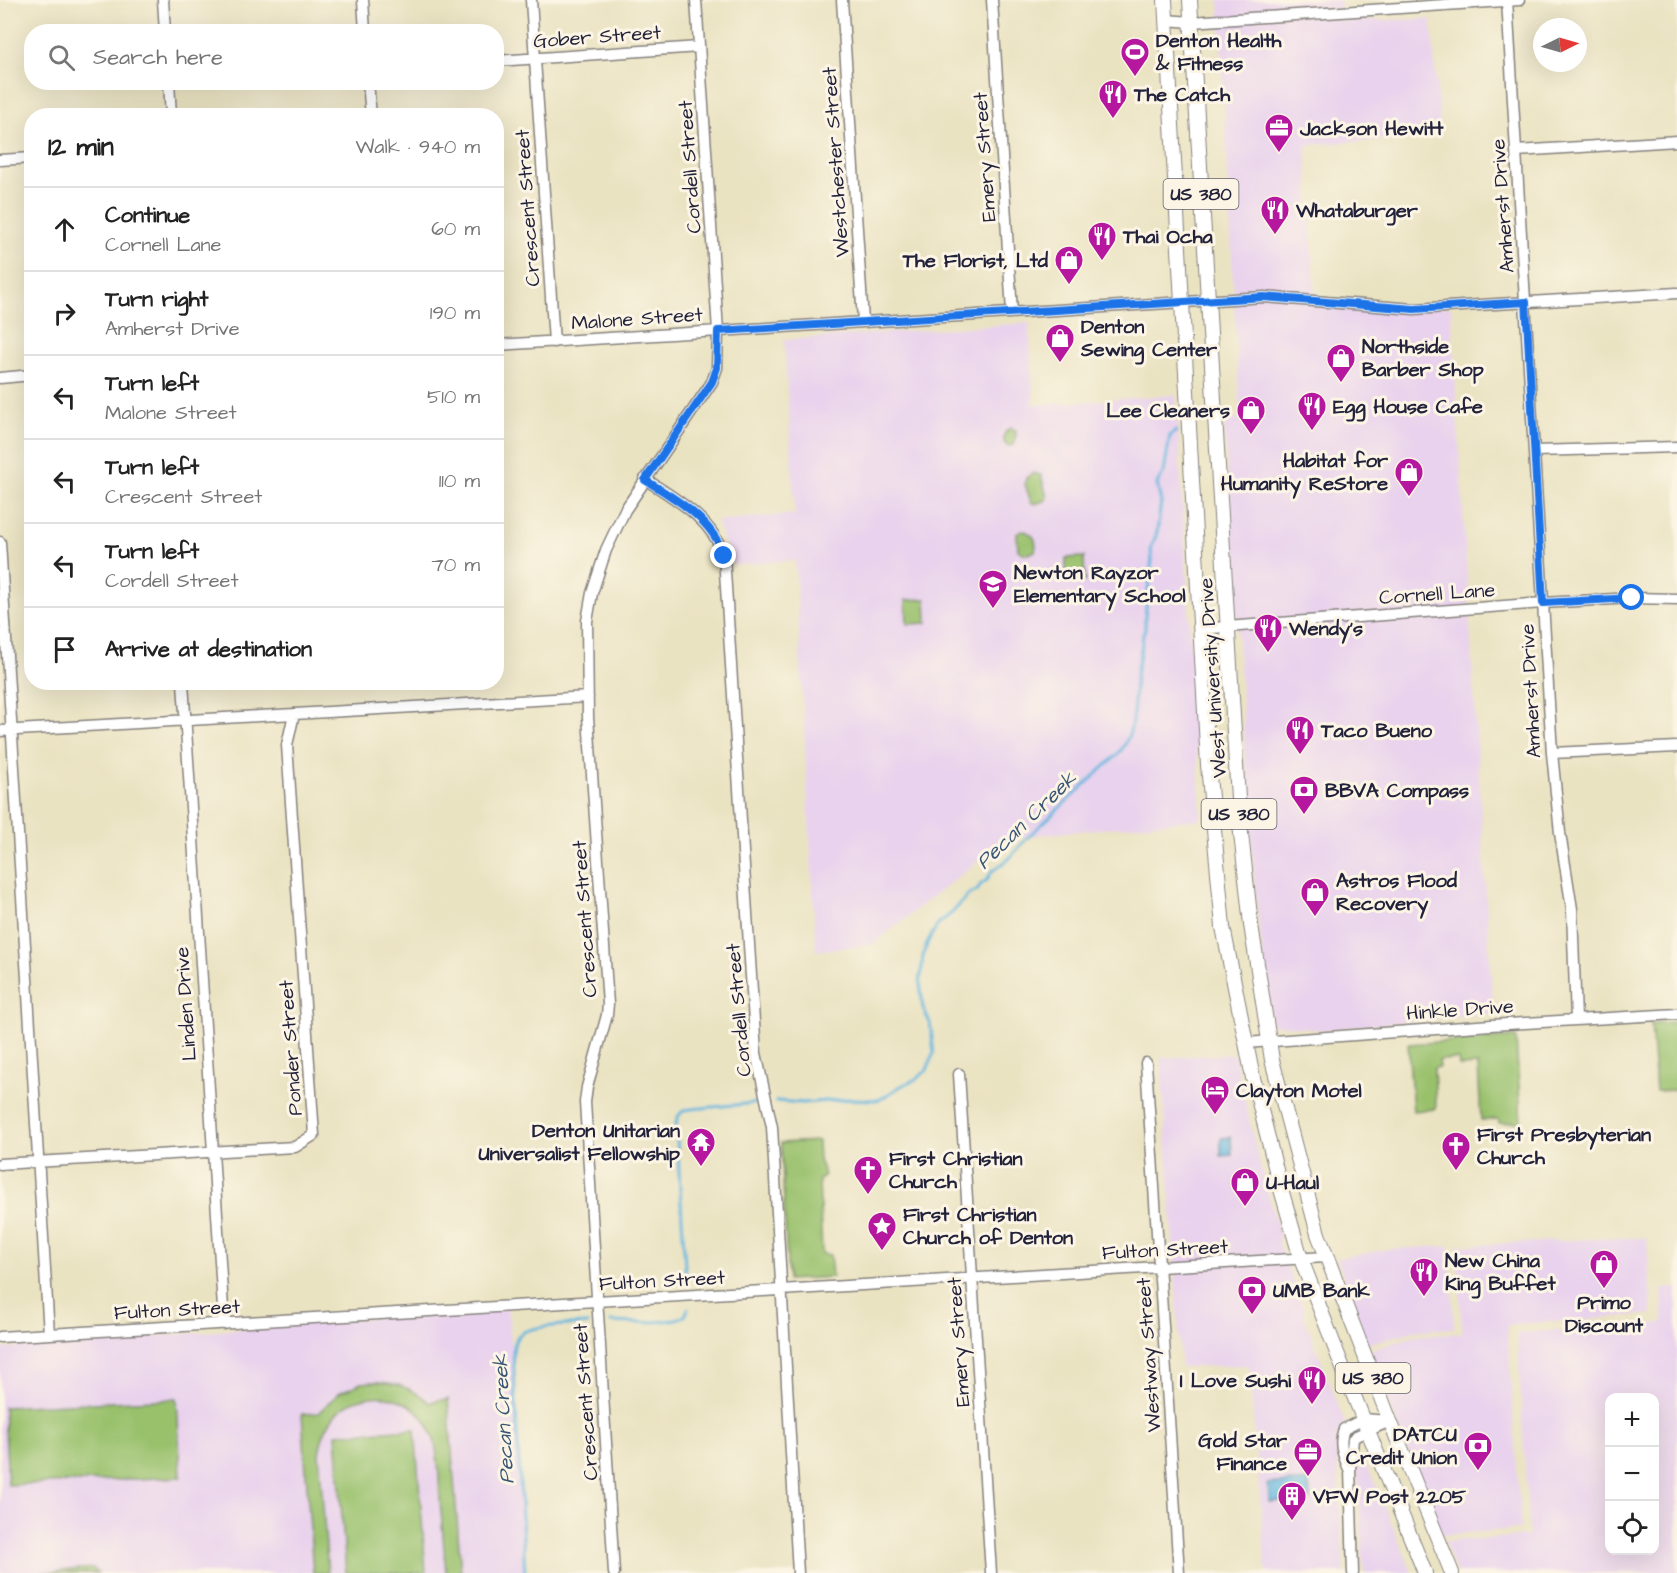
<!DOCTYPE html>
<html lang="en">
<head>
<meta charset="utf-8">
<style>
  body { margin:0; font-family:"Architects Daughter",sans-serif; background:#f6f6f6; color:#222 }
  .controls { position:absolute; right:18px; bottom:18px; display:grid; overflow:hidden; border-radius:12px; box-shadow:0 6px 24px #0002 }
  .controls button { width:54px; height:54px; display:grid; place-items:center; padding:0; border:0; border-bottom:2px solid #e0e0e0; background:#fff; color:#222; font:30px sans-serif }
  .compass { position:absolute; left:1533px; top:18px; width:54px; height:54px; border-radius:50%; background:#fff; box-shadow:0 6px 24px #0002; rotate:85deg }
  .stop { position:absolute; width:18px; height:18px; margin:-14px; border:4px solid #1a73e8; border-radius:50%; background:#fff }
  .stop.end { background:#1a73e8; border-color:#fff; box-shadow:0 2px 6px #0008 }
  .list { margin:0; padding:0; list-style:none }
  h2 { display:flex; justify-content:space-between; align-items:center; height:78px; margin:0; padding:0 24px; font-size:26px }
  h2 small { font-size:20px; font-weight:400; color:#767676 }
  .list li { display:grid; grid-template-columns:39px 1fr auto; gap:18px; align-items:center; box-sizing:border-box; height:84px; padding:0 24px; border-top:2px solid #e0e0e0 }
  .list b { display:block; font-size:22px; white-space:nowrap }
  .list p { margin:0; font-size:20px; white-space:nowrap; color:#767676 }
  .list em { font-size:20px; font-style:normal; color:#767676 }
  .icon { flex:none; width:33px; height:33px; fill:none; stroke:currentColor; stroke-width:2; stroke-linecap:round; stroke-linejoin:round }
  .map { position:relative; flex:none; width:1677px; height:1573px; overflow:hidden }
  .search { position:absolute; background:#fff; box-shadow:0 6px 24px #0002; left:24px; top:24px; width:480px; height:66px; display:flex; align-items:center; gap:15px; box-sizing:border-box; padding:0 21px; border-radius:24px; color:#767676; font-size:22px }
  .panel { position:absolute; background:#fff; box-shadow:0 6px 24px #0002; left:24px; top:108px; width:480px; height:582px; border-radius:24px }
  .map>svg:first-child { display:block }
  .built { fill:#e9d2ed; fill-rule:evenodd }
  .green { fill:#99c16c; stroke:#5e7254; stroke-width:1.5 }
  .water { fill:#62b5de; stroke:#426c8c; stroke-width:1.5 }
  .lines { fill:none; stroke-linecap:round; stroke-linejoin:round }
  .stream { stroke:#62b5de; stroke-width:3 }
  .minor-casing { stroke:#86827e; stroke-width:13 }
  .major-casing { stroke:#86827e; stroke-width:16 }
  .minor { stroke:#fff; stroke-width:10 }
  .major { stroke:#fff; stroke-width:14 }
  .route { stroke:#1a73e8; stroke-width:8 }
  .labels { text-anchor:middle; stroke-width:6; stroke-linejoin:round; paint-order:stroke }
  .shield { fill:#fcf5e5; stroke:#63616e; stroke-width:1.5 }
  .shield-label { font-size:18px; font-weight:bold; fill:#22223b }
  .street-label { font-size:20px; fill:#22223b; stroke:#fcf5e5 }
  .poi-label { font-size:20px; font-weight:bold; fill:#22223b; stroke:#fcf5e5; text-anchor:start }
  .water-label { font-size:21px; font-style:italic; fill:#385574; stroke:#fcf5e5 }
</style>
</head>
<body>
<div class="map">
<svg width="1677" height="1573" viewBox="0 0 1677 1573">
  <rect width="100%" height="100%" fill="#fcf5e5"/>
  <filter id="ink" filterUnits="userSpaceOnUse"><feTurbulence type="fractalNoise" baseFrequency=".0167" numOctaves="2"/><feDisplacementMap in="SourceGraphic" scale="12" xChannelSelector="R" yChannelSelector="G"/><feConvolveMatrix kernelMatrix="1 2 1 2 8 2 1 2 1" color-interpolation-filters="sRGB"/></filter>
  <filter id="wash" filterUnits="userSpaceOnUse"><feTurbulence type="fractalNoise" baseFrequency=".008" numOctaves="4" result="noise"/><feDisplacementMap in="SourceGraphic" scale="24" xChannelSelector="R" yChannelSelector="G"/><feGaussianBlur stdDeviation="1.35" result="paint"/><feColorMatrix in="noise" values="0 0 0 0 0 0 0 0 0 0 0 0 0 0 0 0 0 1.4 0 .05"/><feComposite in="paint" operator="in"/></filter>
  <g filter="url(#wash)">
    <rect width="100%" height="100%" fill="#eae3c2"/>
    <path class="built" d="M1219,0H1340L1342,21L1431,19L1441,136L1306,145L1315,301L1451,307L1493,1013L1322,1030L1272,1024L1259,926L1250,830L1224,420L1240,418Z
      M1029,323L1034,405L1176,395L1201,819L1007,838L873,944L816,951L795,560L733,565L716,521L795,514L784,340Z
      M1234,1054L1261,1170L1280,1234L1278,1242L1304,1310V1317L1345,1423L1336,1438L1344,1573H1266L1249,1365L1181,1367L1161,1058Z
      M1616,1238H1647L1652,1314L1507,1325L1521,1529L1442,1535L1368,1351L1415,1336L1462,1333L1457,1246Z
      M1450,1246L1454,1328L1414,1331L1367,1344L1337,1258L1390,1249Z
      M1677,1288V1573H1457L1444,1541L1529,1536L1517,1333L1663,1323L1662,1289ZM1610,1398H1654V1550H1610Z
      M507,1307L513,1354L525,1573H0V1349Z
      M1366,1465L1375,1484L1412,1573H1364L1357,1466Z"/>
    <path class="green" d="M1012,428L1016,432L1015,443L1010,446L1006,445C1002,439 1003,436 1007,430Z
      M1033,473L1041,475L1047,497L1045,501L1034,504L1031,502L1025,484L1026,478Z
      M1021,530C1033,533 1038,539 1035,551C1028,555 1025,555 1018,550L1017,534Z
      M1084,557L1085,581H1066V558Z
      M926,599L927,623L907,624L906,600Z
      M1677,1022V1090L1656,1091L1651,1023Z
      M1516,1037L1521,1122L1499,1123V1119L1481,1120L1478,1065L1459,1066L1458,1059L1439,1060L1440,1067L1434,1068L1436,1109L1413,1111L1408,1044Z
      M818,1141L819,1160L825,1175L819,1180L822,1254L830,1255L832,1277L788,1280L781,1143Z
      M373,1382C396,1382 413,1388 430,1403L434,1401L448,1399L461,1573H446C444,1548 442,1524 440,1499C438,1463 441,1420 403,1402C388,1395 373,1395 358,1400C334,1407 323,1430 319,1453L328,1573H313L302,1414L318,1413L339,1393L361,1383Z
      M177,1399L181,1477L8,1485L4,1407Z
      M415,1429L426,1573H346L336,1434Z
      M93,1568L98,1573H35Z"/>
    <path class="water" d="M1231,1137L1232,1155L1221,1156V1138Z
      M1309,1481L1310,1499L1269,1502L1268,1484Z"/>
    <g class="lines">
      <path class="stream" d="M776,1101L803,1103L850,1099L879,1100L901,1086L916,1079L927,1070L934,1052L930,1023L923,1008L920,983L923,956L928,941L938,924L953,912L969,894L977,891L981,884L987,880L992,871L1008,860L1028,837L1116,756C1135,737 1133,711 1135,685C1136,668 1142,651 1143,634L1145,629V616L1152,559L1151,549L1157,532L1161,502L1157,484L1164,472L1170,436L1176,431
        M686,1283L676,1123C678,1114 682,1110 691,1109L756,1103
        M611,1322C631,1323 667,1324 685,1316L688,1309
        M525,1573L513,1354C513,1347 514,1340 519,1335C529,1325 572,1325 587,1324"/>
    </g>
  </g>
  <g filter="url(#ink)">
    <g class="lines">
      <g class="minor-casing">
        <path id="minor" d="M163,0L165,32
          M363,0L365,32
          M531,0L554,342
          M842,0L863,321
          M992,0L1012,312
          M1507,0L1552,753L1560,833L1572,909L1576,1020
          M1166,20L1191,22L1519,0
          M496,61L699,47
          M169,82L171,116
          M368,82L371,116
          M1516,151L1677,141
          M0,160L32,158
          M496,345L1264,297L1414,309L1677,293
          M0,378L32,375
          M1535,451L1677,447
          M645,479C676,499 713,520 724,556L756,1053L772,1127L798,1573
          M0,542L49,1334
          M1200,629L1543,603L1632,598L1677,599
          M183,682L224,1324
          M0,731L588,697
          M1552,753L1677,747
          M1246,1043L1491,1025L1677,1014
          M1146,1063L1179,1573
          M959,1074L991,1573
          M0,1164L295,1147L314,1135L287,745L294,714
          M0,1337L1326,1257
          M1349,1469C1343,1455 1338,1443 1344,1429L1364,1419L1388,1421
          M614,1573L585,1102L587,1087L607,1015L608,1004L588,717L587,621L592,593L606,550L625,510L712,382L717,368L718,331L696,0
          M1353,1573L1350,1469L1353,1439L1356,1436L1390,1421"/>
      </g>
      <g class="major-casing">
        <path id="major" d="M1165,0L1208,765L1223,927L1253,1078L1279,1182L1301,1259L1344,1371L1425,1573
          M1190,0L1239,815L1251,925L1272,1060L1318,1234L1390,1421L1452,1573"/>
      </g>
      <use href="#minor" class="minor"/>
      <use href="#major" class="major"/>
    </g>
  </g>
  <g class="lines" filter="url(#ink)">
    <path class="route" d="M724,556C713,520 676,499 645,480L712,382L717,368L718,331L1264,297L1414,309L1526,302L1543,603L1632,598"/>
  </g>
  <defs>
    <g id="stadium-pin" transform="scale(1.5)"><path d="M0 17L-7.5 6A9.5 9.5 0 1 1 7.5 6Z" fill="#b5179e" stroke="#fcf5e5"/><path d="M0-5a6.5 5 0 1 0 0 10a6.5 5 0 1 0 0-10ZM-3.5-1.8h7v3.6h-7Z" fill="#fff"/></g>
    <g id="restaurant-pin" transform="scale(1.5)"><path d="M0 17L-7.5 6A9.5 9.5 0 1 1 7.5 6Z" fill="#b5179e" stroke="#fcf5e5"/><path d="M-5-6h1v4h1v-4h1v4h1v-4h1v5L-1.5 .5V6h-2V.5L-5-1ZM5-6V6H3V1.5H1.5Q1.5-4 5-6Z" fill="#fff"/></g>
    <g id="office-pin" transform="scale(1.5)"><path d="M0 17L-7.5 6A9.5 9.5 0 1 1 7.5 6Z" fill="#b5179e" stroke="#fcf5e5"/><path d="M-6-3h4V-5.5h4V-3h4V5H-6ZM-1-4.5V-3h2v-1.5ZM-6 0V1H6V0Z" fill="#fff"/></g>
    <g id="shop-pin" transform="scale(1.5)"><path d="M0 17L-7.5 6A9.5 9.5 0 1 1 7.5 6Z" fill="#b5179e" stroke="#fcf5e5"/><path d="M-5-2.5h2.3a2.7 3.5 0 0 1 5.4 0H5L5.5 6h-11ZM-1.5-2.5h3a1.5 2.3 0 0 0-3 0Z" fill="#fff"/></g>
    <g id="school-pin" transform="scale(1.5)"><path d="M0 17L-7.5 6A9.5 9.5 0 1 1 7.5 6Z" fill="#b5179e" stroke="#fcf5e5"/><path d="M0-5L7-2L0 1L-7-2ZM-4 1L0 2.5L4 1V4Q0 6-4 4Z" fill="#fff"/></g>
    <g id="bank-pin" transform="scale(1.5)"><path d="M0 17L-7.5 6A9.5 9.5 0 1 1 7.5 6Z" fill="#b5179e" stroke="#fcf5e5"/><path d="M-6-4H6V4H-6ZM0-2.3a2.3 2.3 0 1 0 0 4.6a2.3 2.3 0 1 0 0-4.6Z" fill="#fff"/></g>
    <g id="hotel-pin" transform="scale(1.5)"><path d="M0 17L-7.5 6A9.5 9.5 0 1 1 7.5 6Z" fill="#b5179e" stroke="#fcf5e5"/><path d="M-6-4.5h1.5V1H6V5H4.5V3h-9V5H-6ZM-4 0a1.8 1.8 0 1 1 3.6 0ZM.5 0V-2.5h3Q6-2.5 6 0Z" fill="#fff"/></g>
    <g id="temple-pin" transform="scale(1.5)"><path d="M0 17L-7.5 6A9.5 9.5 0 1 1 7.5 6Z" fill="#b5179e" stroke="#fcf5e5"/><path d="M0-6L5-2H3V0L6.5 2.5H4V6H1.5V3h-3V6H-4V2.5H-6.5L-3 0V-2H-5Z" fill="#fff"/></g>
    <g id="church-pin" transform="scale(1.5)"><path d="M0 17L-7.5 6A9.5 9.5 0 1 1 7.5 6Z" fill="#b5179e" stroke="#fcf5e5"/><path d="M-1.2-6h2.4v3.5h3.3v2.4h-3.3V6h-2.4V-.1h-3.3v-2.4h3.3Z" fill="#fff"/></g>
    <g id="sight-pin" transform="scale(1.5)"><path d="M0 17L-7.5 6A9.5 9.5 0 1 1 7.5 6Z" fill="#b5179e" stroke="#fcf5e5"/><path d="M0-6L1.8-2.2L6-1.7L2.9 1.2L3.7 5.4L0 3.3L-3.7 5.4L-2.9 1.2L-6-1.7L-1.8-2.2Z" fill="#fff"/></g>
    <g id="building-pin" transform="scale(1.5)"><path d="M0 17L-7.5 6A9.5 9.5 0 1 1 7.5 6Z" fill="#b5179e" stroke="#fcf5e5"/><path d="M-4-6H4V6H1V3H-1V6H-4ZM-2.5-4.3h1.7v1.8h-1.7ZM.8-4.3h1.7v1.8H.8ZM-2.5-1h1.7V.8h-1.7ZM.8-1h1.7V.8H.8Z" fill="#fff"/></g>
  </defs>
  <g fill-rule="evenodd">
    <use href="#stadium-pin" x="1135" y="52"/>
    <use href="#restaurant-pin" x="1113" y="94"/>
    <use href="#office-pin" x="1279" y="128"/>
    <use href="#restaurant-pin" x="1275" y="210"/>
    <use href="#restaurant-pin" x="1102" y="236"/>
    <use href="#shop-pin" x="1069" y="260"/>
    <use href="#shop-pin" x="1060" y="338"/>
    <use href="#shop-pin" x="1341" y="358"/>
    <use href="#restaurant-pin" x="1312" y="406"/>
    <use href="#shop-pin" x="1251" y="410"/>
    <use href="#shop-pin" x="1409" y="472"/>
    <use href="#school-pin" x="993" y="584"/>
    <use href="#restaurant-pin" x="1268" y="628"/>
    <use href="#restaurant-pin" x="1300" y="730"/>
    <use href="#bank-pin" x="1304" y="790"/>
    <use href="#shop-pin" x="1315" y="892"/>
    <use href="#hotel-pin" x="1215" y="1090"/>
    <use href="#temple-pin" x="701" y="1142"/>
    <use href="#church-pin" x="1456" y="1146"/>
    <use href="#church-pin" x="868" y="1170"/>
    <use href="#shop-pin" x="1245" y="1182"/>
    <use href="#sight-pin" x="882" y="1226"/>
    <use href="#shop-pin" x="1604" y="1264"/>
    <use href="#restaurant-pin" x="1424" y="1272"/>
    <use href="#bank-pin" x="1252" y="1290"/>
    <use href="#restaurant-pin" x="1312" y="1380"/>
    <use href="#bank-pin" x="1478" y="1446"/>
    <use href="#office-pin" x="1308" y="1452"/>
    <use href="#building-pin" x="1292" y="1496"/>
  </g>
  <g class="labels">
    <g class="shield">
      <rect x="1163.5" y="179" width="75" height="30" rx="4.5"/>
      <rect x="1201.5" y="799" width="75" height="30" rx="4.5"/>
      <rect x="1335.5" y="1363" width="75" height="30" rx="4.5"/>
    </g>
    <g class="shield-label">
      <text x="1201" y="200">US 380</text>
      <text x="1239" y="820">US 380</text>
      <text x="1373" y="1384">US 380</text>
    </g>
    <g class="street-label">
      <text transform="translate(597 36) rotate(-4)" y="7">Gober Street</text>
      <text transform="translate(984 157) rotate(-94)" y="7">Emery Street</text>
      <text transform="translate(835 162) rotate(-94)" y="7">Westchester Street</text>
      <text transform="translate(689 167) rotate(-94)" y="7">Cordell Street</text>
      <text transform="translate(1502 206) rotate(-94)" y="7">Amherst Drive</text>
      <text transform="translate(527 208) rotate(-94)" y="7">Crescent Street</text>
      <text transform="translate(637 318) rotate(-4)" y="7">Malone Street</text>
      <text transform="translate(1437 593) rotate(-4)" y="7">Cornell Lane</text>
      <text transform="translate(1212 678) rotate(-94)" y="7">West University Drive</text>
      <text transform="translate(1530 691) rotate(-93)" y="7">Amherst Drive</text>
      <text transform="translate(584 919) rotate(-94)" y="7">Crescent Street</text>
      <text transform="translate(185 1004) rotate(-94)" y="7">Linden Drive</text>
      <text transform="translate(1460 1009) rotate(-4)" y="7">Hinkle Drive</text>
      <text transform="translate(738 1010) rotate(-95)" y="7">Cordell Street</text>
      <text transform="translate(290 1048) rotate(-94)" y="7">Ponder Street</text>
      <text transform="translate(1165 1249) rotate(-3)" y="7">Fulton Street</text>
      <text transform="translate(662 1280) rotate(-3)" y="7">Fulton Street</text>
      <text transform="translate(177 1309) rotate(-3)" y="7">Fulton Street</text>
      <text transform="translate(958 1342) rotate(-94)" y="7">Emery Street</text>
      <text transform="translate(1148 1355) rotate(-94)" y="7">Westway Street</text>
      <text transform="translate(585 1402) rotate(-94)" y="7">Crescent Street</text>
    </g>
    <g class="poi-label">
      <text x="1156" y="47">Denton Health<tspan x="1156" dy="23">&amp; Fitness</tspan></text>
      <text x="1134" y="101">The Catch</text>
      <text x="1300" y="135">Jackson Hewitt</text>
      <text x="1296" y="217">Whataburger</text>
      <text x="1123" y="243">Thai Ocha</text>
      <text x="1048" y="267" text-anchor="end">The Florist, Ltd</text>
      <text x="1081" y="333">Denton<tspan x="1081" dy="23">Sewing Center</tspan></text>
      <text x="1362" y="353">Northside<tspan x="1362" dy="23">Barber Shop</tspan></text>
      <text x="1333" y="413">Egg House Cafe</text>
      <text x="1230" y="417" text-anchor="end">Lee Cleaners</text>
      <text x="1388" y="467" text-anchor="end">Habitat for<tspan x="1388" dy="23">Humanity ReStore</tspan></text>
      <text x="1014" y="579">Newton Rayzor<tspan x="1014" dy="23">Elementary School</tspan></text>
      <text x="1289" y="635">Wendy's</text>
      <text x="1321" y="737">Taco Bueno</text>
      <text x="1325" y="797">BBVA Compass</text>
      <text x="1336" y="887">Astros Flood<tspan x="1336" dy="23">Recovery</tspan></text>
      <text x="1236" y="1097">Clayton Motel</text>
      <text x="680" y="1137" text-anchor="end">Denton Unitarian<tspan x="680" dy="23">Universalist Fellowship</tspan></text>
      <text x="1477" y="1141">First Presbyterian<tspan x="1477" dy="23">Church</tspan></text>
      <text x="889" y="1165">First Christian<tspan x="889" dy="23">Church</tspan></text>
      <text x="1266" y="1189">U-Haul</text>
      <text x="903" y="1221">First Christian<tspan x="903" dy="23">Church of Denton</tspan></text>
      <text x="1445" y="1267">New China<tspan x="1445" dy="23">King Buffet</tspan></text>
      <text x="1273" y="1297">UMB Bank</text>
      <text x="1604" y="1309" text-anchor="middle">Primo<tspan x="1604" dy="23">Discount</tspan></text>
      <text x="1291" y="1387" text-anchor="end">I Love Sushi</text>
      <text x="1457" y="1441" text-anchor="end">DATCU<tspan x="1457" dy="23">Credit Union</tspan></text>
      <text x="1287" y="1447" text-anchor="end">Gold Star<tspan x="1287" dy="23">Finance</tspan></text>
      <text x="1313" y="1503">VFW Post 2205</text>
    </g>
    <g class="water-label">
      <text transform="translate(1026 820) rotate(-44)" y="7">Pecan Creek</text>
      <text transform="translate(503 1419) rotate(-93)" y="7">Pecan Creek</text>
    </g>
  </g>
</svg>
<div class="controls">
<button>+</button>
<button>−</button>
<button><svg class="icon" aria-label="locate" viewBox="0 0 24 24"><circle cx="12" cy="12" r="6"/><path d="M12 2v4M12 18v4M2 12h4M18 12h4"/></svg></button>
</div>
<svg class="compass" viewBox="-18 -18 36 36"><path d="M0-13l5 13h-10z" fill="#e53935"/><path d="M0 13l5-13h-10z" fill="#767676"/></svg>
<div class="stop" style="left:1632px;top:598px"></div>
<div class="stop end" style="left:724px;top:556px"></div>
<div class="search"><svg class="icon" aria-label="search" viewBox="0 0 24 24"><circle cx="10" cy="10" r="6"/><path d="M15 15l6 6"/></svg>Search here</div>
<section class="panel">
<h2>12 min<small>Walk · 940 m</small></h2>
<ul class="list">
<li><svg class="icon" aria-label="ahead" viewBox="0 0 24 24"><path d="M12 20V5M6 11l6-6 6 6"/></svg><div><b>Continue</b><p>Cornell Lane</p></div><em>60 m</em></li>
<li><svg class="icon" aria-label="right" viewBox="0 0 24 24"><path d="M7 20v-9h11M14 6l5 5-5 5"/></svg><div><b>Turn right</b><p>Amherst Drive</p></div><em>190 m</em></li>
<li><svg class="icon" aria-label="left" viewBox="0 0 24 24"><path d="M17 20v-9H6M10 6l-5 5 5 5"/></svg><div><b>Turn left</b><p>Malone Street</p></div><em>510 m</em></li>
<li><svg class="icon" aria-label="left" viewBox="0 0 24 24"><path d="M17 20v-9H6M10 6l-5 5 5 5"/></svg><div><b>Turn left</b><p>Crescent Street</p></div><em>110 m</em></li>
<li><svg class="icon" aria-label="left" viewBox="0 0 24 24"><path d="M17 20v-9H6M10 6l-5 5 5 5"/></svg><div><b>Turn left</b><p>Cordell Street</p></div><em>70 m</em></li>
<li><svg class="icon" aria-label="arrive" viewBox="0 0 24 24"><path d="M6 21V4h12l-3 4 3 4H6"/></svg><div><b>Arrive at destination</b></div></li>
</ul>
</section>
</div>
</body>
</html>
